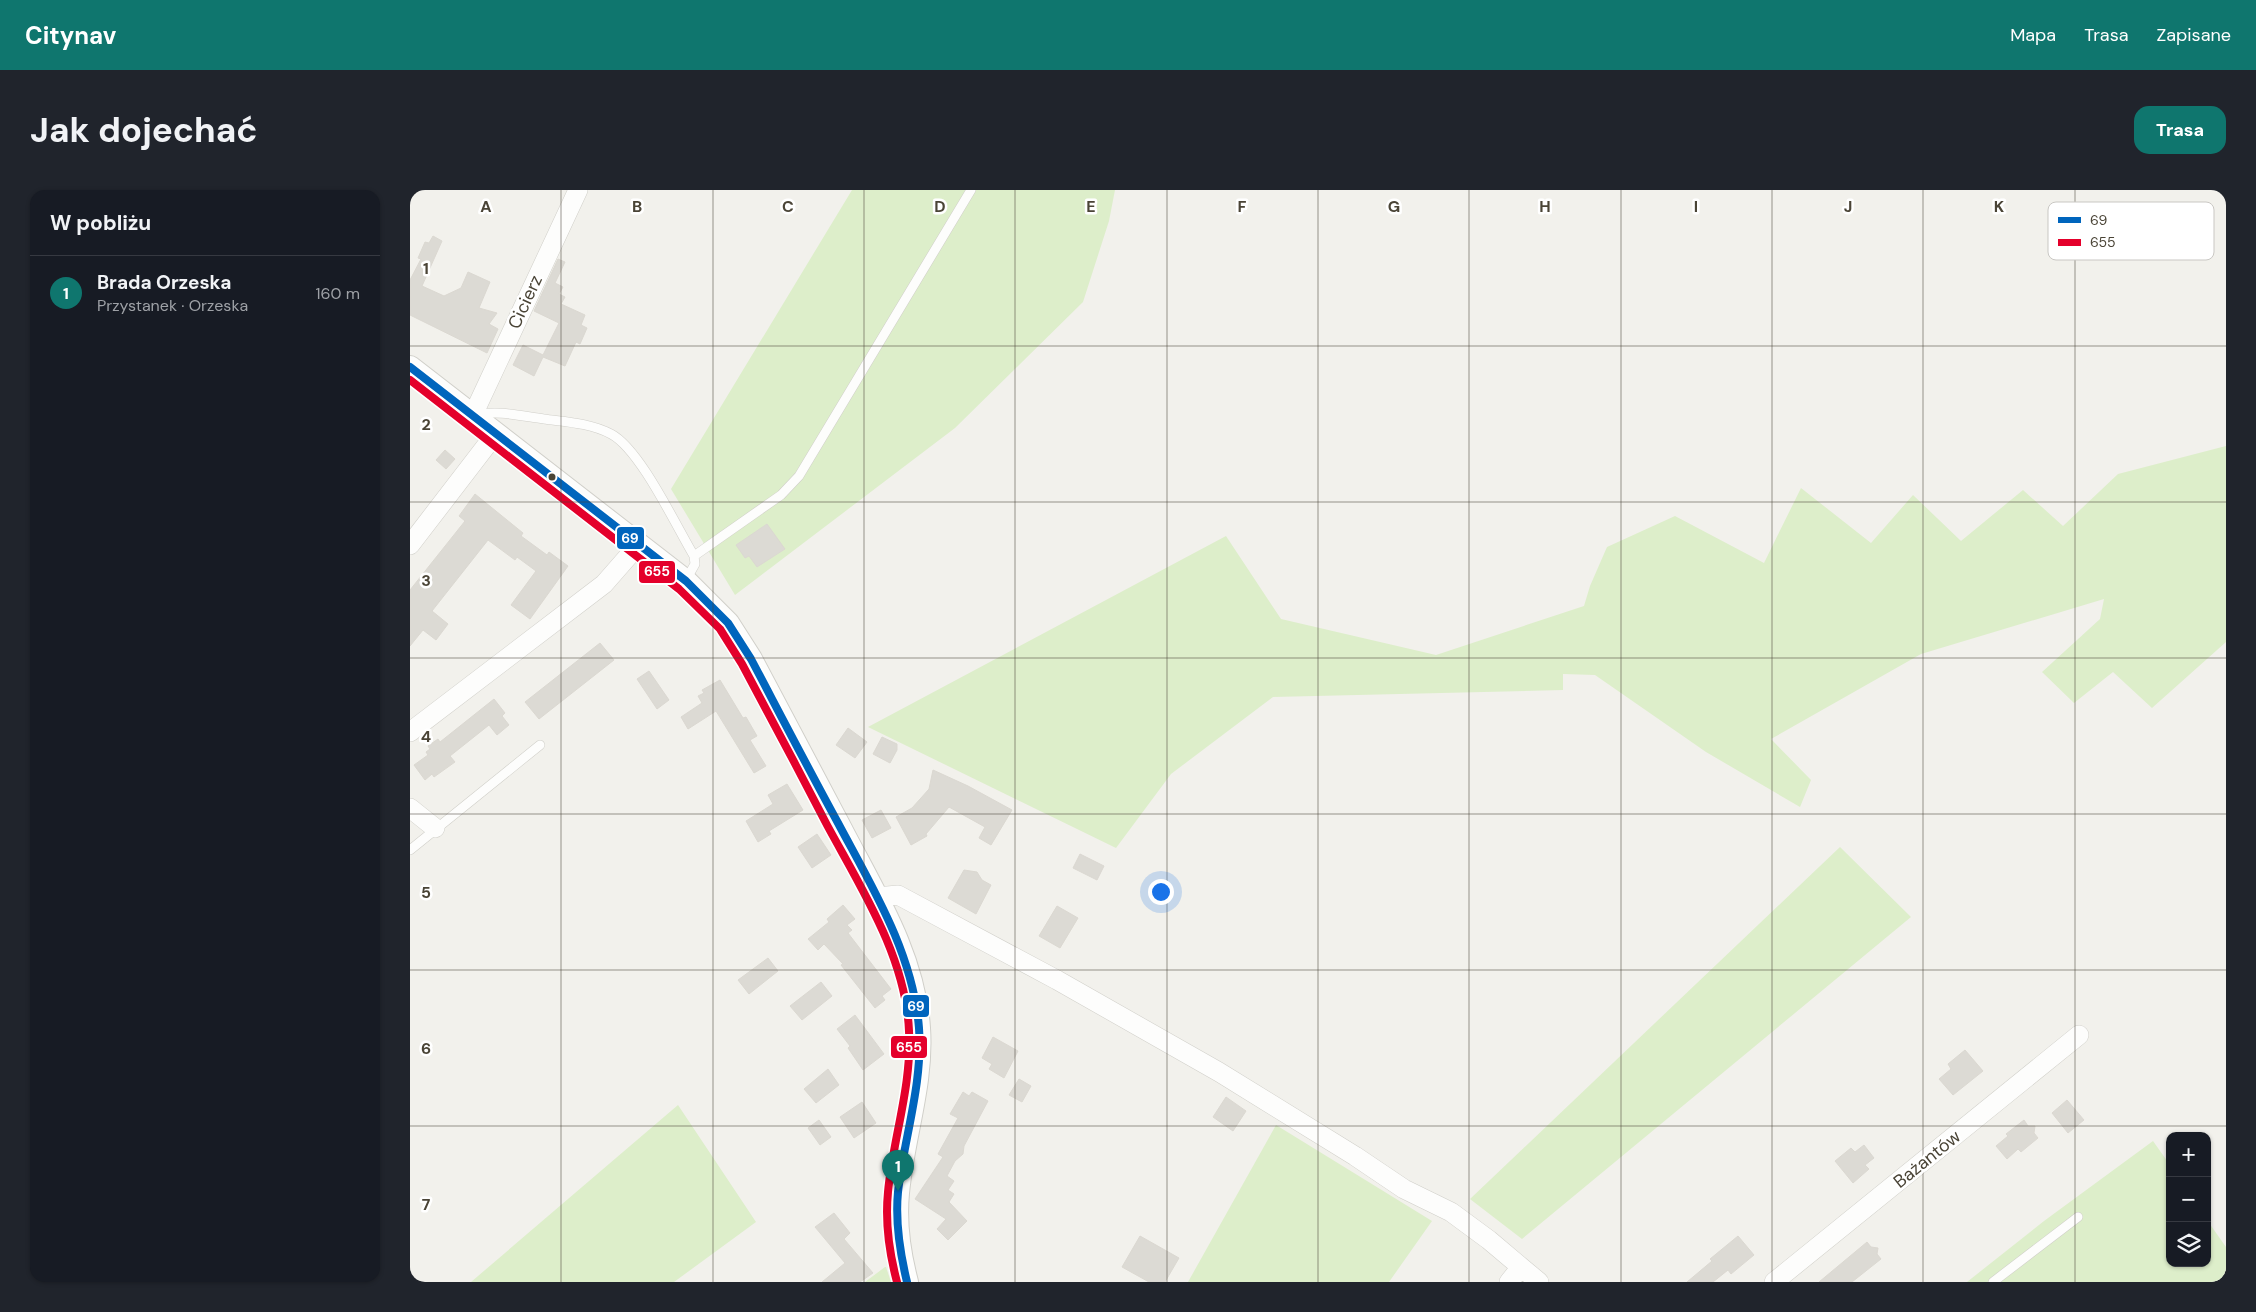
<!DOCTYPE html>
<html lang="pl">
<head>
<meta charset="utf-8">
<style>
  body { margin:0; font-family:"DM Sans",sans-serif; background:#20242c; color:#f1f3f6 }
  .controls { position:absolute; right:15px; bottom:15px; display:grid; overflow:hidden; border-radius:10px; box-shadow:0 1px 4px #0004 }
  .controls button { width:45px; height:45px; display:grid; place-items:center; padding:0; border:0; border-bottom:1px solid #363941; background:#171b24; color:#f1f3f6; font:25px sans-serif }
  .you { position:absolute; left:750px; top:701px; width:18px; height:18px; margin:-12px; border:4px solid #fff; border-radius:50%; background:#1a73e8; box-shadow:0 0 0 8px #1a73e833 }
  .badge { display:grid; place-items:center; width:32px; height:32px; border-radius:50%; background:#0f766e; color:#fff; font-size:16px; font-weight:700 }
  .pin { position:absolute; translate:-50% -41px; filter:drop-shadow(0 1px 2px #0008) }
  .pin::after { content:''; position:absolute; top:26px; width:18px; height:15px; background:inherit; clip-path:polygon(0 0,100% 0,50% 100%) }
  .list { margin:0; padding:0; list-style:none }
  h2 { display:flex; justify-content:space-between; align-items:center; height:65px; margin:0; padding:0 20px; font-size:21px }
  h2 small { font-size:16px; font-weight:400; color:#9ea1a6 }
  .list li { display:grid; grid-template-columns:32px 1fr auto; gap:15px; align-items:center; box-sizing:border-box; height:75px; padding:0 20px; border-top:1px solid #363941 }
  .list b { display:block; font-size:19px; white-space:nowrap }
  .list p { margin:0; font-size:16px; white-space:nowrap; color:#9ea1a6 }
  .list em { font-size:16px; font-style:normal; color:#9ea1a6 }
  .icon { flex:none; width:28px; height:28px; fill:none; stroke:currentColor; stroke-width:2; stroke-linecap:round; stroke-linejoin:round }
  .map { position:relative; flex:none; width:1816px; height:1092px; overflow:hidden; border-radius:15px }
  header { display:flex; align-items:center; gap:30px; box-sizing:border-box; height:70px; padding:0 25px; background:#0f766e; color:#fff }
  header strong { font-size:24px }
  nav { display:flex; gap:28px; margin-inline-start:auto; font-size:18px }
  .intro { display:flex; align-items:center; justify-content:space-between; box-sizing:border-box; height:120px; padding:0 30px }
  h1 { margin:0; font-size:35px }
  .button { padding:12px 22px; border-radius:15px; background:#0f766e; color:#fff; font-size:18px; font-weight:700 }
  main { display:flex; gap:30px; padding:0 30px }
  aside { flex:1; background:#171b24; border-radius:15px; box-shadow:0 1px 4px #0004 }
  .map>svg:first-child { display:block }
  .green { fill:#ddeeca }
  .building { fill:#dcdad4; stroke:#dbd8d1 }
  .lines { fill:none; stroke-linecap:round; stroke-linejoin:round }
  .service-casing { stroke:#d0cfc9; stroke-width:10 }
  .minor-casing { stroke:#d0cfc9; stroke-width:20 }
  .tertiary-casing { stroke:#d0cfc9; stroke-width:24 }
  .service { stroke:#fdfdfc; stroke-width:9 }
  .minor { stroke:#fdfdfc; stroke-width:19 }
  .tertiary { stroke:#fdfdfc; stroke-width:22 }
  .bus-1-casing { stroke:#fff; stroke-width:11 }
  .bus-2-casing { stroke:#fff; stroke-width:11 }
  .bus-1 { stroke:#0065bd; stroke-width:8 }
  .bus-2 { stroke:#e4002b; stroke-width:8 }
  .grid { fill:none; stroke:#4a4436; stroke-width:1; stroke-opacity:0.55 }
  .bus-dot { fill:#4a4436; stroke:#fff; stroke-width:2 }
  .labels { text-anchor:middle; stroke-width:5; stroke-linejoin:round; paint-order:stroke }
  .street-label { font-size:18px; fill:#4a4436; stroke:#fff }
  .key { fill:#fff; stroke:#c9c7c3; stroke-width:1 }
  .key-label { font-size:14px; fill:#4a4436 }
  .grid-label { font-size:16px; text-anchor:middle; font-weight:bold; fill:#4a4436; stroke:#fff; stroke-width:5; stroke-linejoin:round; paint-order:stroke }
  .line-badge { stroke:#fff; stroke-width:2 }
  .badge-label { font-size:14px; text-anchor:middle; font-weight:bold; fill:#fff }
</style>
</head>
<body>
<header>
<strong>Citynav</strong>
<nav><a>Mapa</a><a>Trasa</a><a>Zapisane</a></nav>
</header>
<div class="intro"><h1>Jak dojechać</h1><a class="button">Trasa</a></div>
<main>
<aside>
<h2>W pobliżu<small></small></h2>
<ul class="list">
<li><span class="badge">1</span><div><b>Brada Orzeska</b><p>Przystanek · Orzeska</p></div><em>160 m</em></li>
</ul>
</aside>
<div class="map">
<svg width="1816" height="1092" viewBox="0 0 1816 1092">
  <rect width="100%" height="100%" fill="#f2f1ec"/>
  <path class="green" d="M442,0H705L699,31L673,112L545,238L325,405L261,299Z
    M1816,256V452L1742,518L1703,482L1664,513L1632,482L1690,429L1694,409L1511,464L1361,549L1401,590L1390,617L1296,562L1185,485L1153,484V500L863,507L761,584L706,658L458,537L816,346L871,429L1026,465L1174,416L1180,396L1197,357L1265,326L1354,373L1391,298L1461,353L1503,305L1551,351L1613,300L1653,336L1708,284Z
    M1430,657L1501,727L1112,1049L1060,1009Z
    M268,915L346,1032L264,1092H61Z
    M866,935L1022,1031L979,1092H778Z
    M1743,951L1760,975V1073H1797V1030L1816,1057V1092H1557L1634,1031Z
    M476,1077L481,1092H455L475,1077Z"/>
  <path class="building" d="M23,46L32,51L12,96L34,106L51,98L58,82L80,92L69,118L87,123L79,134L88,139L77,163L0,125V90L11,69L8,68L15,52L19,53Z
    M148,69L155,72L145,93L153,97L149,104L155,107L151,114L175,125L171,135L177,138L170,154L166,152L155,176L133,167L124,186L103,175L113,155L133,165L149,133L124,121Z
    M35,260L45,269L36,279L26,270Z
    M65,304L113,343L111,346L137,365L139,362L158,376L120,429L101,415L126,381L107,367L105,370L78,350L22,421L38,434L26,450L13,440L0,456V400L55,331L49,326Z
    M357,334L375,359L347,377L339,366L335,368L326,355Z
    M190,453L204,470L129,529L115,512Z
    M239,481L259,510L247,519L227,489Z
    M310,490L333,528L336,527L347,546L340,550L356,576L344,583L306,521L278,539L271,527L292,513L288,506L294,503L292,500Z
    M84,509L95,523L92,526L99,535L87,545L79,535L40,566L45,572L24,587L22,584L15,590L4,575L18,565L16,562L20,559L18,556L28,549L30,552Z
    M438,538L457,552L445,568L426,555Z
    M472,547L487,554V560L480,573L463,564Z
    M523,580L558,596L602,620L581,655L569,648L575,637L539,617L516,644L517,646L501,655L486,627L502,618L519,599Z
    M377,594L393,620L359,641L361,644L348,652L336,631L363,614L358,605Z
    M471,620L481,638L462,648L452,630Z
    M407,644L421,665L402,678L388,657Z
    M670,664L694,676L687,690L663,678Z
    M554,680L567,682L572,690L581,695L566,724L538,708Z
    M433,715L445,729L437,735L442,740L438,743L481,799L472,806L475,810L465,818L431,775L433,774L414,754L408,760L398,749L419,732L417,729Z
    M647,716L668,728L650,758L629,746Z
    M358,768L368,781L339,804L328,790Z
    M411,792L422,806L392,830L380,816Z
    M445,825L474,864L453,880L438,858L440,856L427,839Z
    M583,847L608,861L594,888L579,879L582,874L572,868Z
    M1555,860L1573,881L1543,905L1529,889L1541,879L1538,874Z
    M418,879L429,895L406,913L394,899Z
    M609,889L621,896L612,912L599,905Z
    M553,902L559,906L562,902L578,911L554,956L553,964L545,971L537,986L544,991L538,1000L544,1004L539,1012L557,1031L538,1050L527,1039L536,1029L505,1009L533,967L528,964L548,928L540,924Z
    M816,907L836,921L823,941L803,927Z
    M1657,910L1674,930L1658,943L1642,923Z
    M452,912L466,933L444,948L430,927Z
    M409,930L421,947L410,955L398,938Z
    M1614,930L1618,936H1625L1624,943L1628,948L1611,962L1608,959L1597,969L1586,956L1598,946L1596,944Z
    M1454,955L1464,968L1455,975L1459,979L1443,993L1425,971L1441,958L1445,962Z
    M424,1023L440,1043L434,1049L463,1083L450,1092H412L435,1073L405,1037Z
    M730,1046L769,1068L755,1092H739L712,1077Z
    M1328,1046L1344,1065L1321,1084L1318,1080L1303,1092H1277L1302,1071L1300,1069Z
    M1457,1052L1461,1057L1468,1058L1467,1064L1471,1069L1442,1092H1409Z"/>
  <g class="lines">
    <g class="service-casing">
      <path id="service" d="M65,225C88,220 111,226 134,229C156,232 180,233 201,244C230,259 266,336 284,366L285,374L276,390
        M284,366L371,305L389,286L561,0
        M0,660L130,555
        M1583,1092L1668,1027"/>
    </g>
    <g class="minor-casing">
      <path id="minor" d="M63,225L168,0
        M0,355L86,243
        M0,542L194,394L229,354
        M0,618L25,638
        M467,707L488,705L647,790L809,882L945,966L994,999L1041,1022L1079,1050L1111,1077
        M1099,1092L1111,1077L1129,1092
        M1364,1092L1669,845"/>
    </g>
    <g class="tertiary-casing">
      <path id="tertiary" d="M0,177L276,391L318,433L341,469C371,526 401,583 431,639C464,703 504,765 509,838C513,894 493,947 488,1003C485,1034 489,1062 497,1092"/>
    </g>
    <use href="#service" class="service"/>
    <use href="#minor" class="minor"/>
    <use href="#tertiary" class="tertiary"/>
    <g class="bus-1-casing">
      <path id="bus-1" d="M0,177L276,391L318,433L341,469C370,524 398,578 428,633C462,697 503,763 509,838C513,894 494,948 488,1002C485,1033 490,1063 497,1092"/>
    </g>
    <g class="bus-2-casing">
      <path id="bus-2" d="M0,190L269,399L310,439L332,474C361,528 389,581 417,635C451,698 496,767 499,841C502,896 483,948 478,1002C475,1032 479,1062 487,1092"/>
    </g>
    <use href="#bus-1" class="bus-1"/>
    <use href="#bus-2" class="bus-2"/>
  </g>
  <path class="grid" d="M151,0V1092M303,0V1092M454,0V1092M605,0V1092M757,0V1092M908,0V1092M1059,0V1092M1211,0V1092M1362,0V1092M1513,0V1092M1665,0V1092M0,156H1816M0,312H1816M0,468H1816M0,624H1816M0,780H1816M0,936H1816"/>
  <circle class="bus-dot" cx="142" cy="287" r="4.5"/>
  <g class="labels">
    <g class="street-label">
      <text transform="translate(115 112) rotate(-65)" y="6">Cicierz</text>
      <text transform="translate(1517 969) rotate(-39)" y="6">Bażantów</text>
    </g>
  </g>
  <rect x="1638" y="12" width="166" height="58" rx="8" class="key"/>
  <rect x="1648" y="27" width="23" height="6" fill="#0065bd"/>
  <rect x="1648" y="49" width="23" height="7" fill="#e4002b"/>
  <g class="key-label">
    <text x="1680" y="35">69</text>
    <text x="1680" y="57">655</text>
  </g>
  <g class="grid-label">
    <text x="76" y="22">A</text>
    <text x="227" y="22">B</text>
    <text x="378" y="22">C</text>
    <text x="530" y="22">D</text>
    <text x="681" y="22">E</text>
    <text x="832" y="22">F</text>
    <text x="984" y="22">G</text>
    <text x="1135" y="22">H</text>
    <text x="1286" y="22">I</text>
    <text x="1438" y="22">J</text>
    <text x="1589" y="22">K</text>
    <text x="16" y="84">1</text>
    <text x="16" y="240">2</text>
    <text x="16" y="396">3</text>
    <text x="16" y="552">4</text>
    <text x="16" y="708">5</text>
    <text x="16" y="864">6</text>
    <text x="16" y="1020">7</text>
  </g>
  <g class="line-badge">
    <rect x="206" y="336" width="29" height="24" rx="5" fill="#0065bd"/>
    <rect x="228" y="370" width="38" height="24" rx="5" fill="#e4002b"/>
    <rect x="492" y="804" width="28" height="24" rx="5" fill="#0065bd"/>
    <rect x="480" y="845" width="38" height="24" rx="5" fill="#e4002b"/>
  </g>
  <g class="badge-label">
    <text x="220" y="353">69</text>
    <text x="247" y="386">655</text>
    <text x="506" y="821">69</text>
    <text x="499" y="862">655</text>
  </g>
</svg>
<div class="controls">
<button>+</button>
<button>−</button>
<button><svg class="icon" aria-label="layers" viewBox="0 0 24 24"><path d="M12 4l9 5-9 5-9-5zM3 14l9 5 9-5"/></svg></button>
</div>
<div class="you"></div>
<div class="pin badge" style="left:488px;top:1001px">1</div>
</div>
</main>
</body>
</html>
